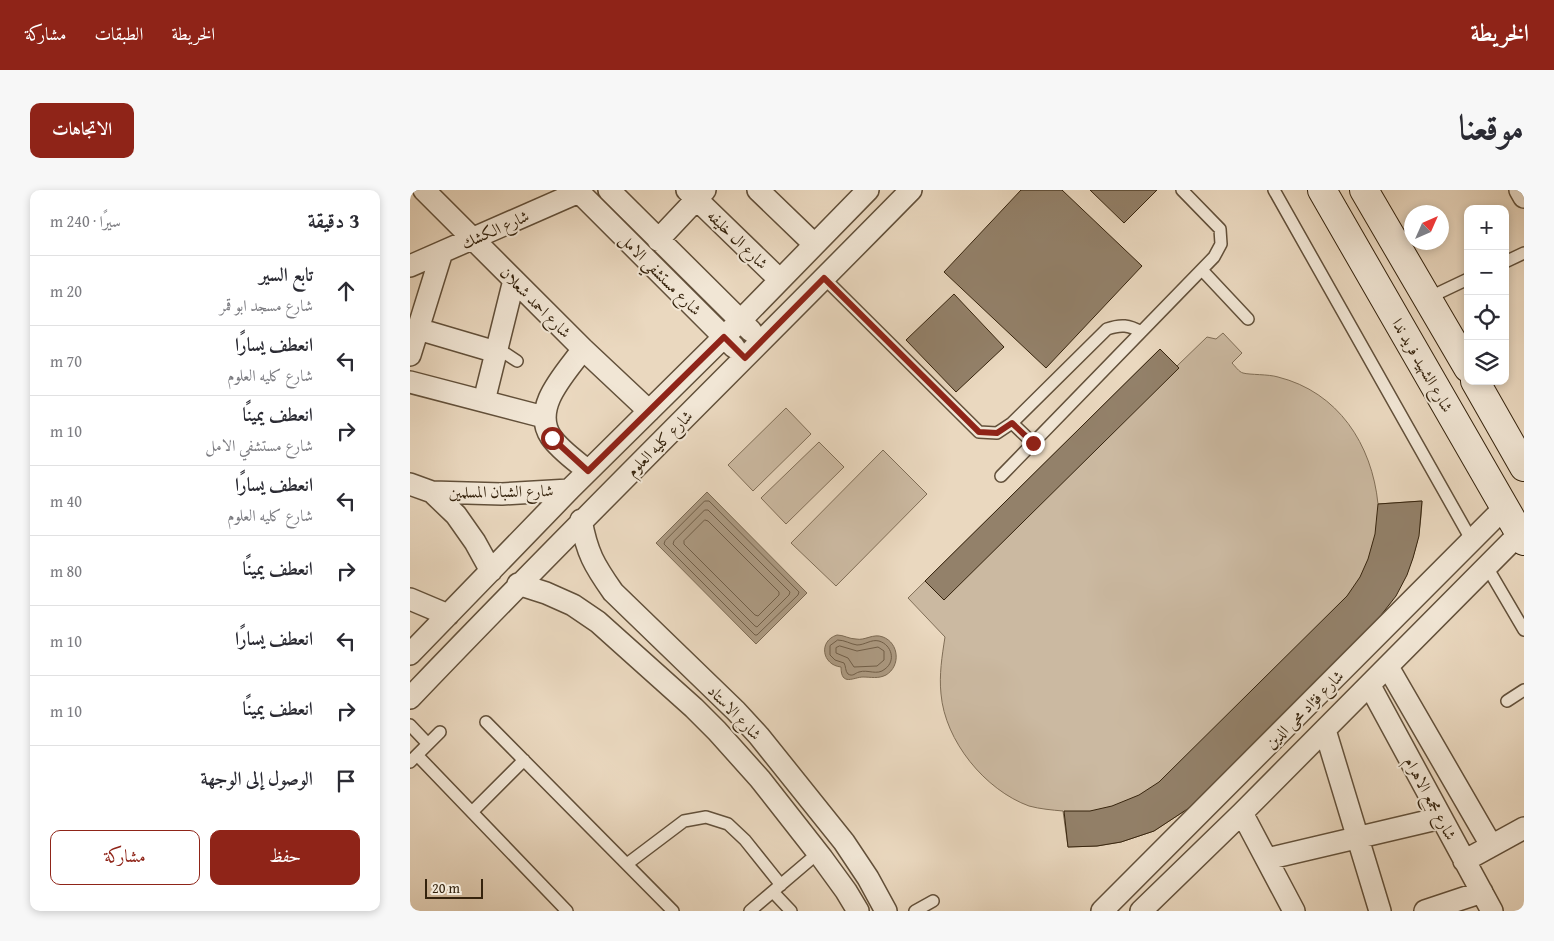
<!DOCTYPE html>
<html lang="ar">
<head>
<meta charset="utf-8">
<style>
  body { margin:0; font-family:"Gentium Book Plus",Amiri,serif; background:#f7f7f7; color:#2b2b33; direction:rtl }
  .controls { position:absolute; right:15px; top:15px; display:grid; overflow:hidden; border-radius:10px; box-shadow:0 2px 8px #0003 }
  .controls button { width:45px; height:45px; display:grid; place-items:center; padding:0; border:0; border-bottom:1px solid #e1e1e2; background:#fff; color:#2b2b33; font:25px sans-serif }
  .compass { position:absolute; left:994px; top:15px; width:45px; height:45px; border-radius:50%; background:#fff; box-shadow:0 2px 8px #0003; rotate:45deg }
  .scale { position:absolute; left:15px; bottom:12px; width:58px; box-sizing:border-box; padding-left:5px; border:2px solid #35230d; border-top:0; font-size:14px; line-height:18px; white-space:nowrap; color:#35230d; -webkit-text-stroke:4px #f1e6d5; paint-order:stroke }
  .stop { position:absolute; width:15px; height:15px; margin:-11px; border:4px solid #8f2418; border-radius:50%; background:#fff }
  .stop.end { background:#8f2418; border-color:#fff; box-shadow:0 1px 5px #0008 }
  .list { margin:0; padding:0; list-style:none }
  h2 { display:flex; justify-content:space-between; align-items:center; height:65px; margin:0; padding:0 20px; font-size:21px }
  h2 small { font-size:16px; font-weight:400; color:#7c7c81 }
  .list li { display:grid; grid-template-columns:32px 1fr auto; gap:15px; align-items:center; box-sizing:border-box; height:70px; padding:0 20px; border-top:1px solid #e1e1e2 }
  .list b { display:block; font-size:19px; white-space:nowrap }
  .list p { margin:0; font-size:16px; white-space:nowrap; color:#7c7c81 }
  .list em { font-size:16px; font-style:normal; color:#7c7c81 }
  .actions { display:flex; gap:10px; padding:15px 20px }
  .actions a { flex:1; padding:11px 0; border:1px solid #8f2418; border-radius:10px; text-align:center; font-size:18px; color:#8f2418 }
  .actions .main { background:#8f2418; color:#fff }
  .icon { flex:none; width:28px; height:28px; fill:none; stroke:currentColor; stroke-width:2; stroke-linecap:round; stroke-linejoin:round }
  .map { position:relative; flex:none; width:1114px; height:721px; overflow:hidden; direction:ltr; border-radius:10px }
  header { display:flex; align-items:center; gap:30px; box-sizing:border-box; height:70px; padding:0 25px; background:#8f2418; color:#fff }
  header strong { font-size:24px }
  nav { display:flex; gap:28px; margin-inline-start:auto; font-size:18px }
  .intro { display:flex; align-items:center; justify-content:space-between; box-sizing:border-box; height:120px; padding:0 30px }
  h1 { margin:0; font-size:35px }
  .button { padding:12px 22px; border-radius:10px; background:#8f2418; color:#fff; font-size:18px; font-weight:700 }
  main { display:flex; gap:30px; padding:0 30px }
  aside { flex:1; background:#fff; border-radius:10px; box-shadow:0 2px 8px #0003 }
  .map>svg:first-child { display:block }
  .green { fill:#cbb9a1; stroke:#806e57 }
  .water { fill:#ac9a82; stroke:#7c6a53 }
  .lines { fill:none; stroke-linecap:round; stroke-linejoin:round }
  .shore { stroke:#705e48; stroke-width:1 }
  .building { fill:#93816a; stroke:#35230d }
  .service-casing { stroke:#62503a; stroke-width:14 }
  .minor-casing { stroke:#62503a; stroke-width:24 }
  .secondary-casing { stroke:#35230d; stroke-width:30 }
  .service { stroke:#f1e6d5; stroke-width:11 }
  .minor { stroke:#f1e6d5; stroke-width:21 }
  .secondary { stroke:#f1e6d5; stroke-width:28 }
  .route { stroke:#8f2418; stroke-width:6 }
  .labels { text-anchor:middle; stroke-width:4; stroke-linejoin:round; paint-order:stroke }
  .street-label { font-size:16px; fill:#35230d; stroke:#f1e6d5 }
</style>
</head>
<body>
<header>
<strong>الخريطة</strong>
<nav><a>الخريطة</a><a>الطبقات</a><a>مشاركة</a></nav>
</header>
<div class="intro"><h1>موقعنا</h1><a class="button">الاتجاهات</a></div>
<main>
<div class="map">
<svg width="1114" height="721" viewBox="0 0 1114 721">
  <rect width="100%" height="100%" fill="#ead8bf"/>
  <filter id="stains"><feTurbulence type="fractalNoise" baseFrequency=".004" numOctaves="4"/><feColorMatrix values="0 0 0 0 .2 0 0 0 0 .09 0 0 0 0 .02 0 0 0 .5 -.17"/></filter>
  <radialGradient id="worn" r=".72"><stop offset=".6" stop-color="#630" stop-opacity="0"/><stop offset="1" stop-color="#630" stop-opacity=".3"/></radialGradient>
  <path class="green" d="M813,143L832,163L822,173C825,176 829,182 833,183C840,185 858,184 868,187C928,202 962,254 968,314L1012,311C1010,360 998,390 968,429L782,616L744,641L711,652L687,656L658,657L653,621C642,620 630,619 619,616C575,600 535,551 531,504C529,485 532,466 535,447L498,408L750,159L767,176L797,147L806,149Z
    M376,218L401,244L343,301L318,275Z
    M409,252L434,277L376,334L351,308Z
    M473,260L517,304L426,396L381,353Z"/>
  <path class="water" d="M297,302L397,403L346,454L246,353Z
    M427,445C434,445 439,449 446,449C455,451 463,443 473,447C489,453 491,476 476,485C468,489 461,487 453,487C444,487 431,497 431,477C412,475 408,451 427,445Z"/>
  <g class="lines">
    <path class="shore" d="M295,311H299L389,402L388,405L347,445H345L254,354L255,351Z
      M295,320H298L380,402L379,405L347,437L345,436L263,354L264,351Z
      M295,330L298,331L369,402V405L348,426L345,425L274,354V351Z
      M428,450C435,450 440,454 447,455C455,455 461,449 469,451C482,455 486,471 475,479C467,486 458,479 449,482C445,483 443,487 438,484C435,481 436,476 434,473L425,470L420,465V456Z
      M430,456L447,461L468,457L474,461V470L467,476L444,477L438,468L426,463V458Z"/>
  </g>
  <path class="building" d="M611,0H652L732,76L636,178L534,82Z
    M680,0H747L714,33Z
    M544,104L594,157L546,202L496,150Z
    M750,159L769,178L534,410L515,391Z
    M1012,311L1009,346L1003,368L997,385L986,406L968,429L782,616L744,641L711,652L687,656L658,657L654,621H680L702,616L729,605L749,592L937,406L950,387L958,369L965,344L968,314Z"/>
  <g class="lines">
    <g class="service-casing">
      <path id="service" d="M864,0L1062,351
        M1095,72L1114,63
        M792,80L838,129
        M414,88L569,242L587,243L602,233L697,139C711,134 719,135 731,142
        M1018,108L1058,89
        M87,158L107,171
        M602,233L623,253
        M591,286L804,67L811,54L810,39L772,0
        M1077,377L1114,440
        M1097,511L1114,500
        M76,532L263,721
        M0,535L18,554
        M7,565L157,721
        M0,572L30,542
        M62,622L114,570
        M217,674L274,631L296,627L318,634L335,650L371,695
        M363,702L381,721
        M340,721L408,663
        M505,721L523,711"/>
    </g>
    <g class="minor-casing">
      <path id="minor" d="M14,0L173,159L239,221
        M167,0L324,157
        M199,0L341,141
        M277,0L370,90
        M348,0L404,54
        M1110,0L1114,7
        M248,50L295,0
        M0,76L169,2
        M8,139L86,162
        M173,159C156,183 121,217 141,247C150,260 166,271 178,281
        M0,165L32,62
        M0,192L134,227
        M74,211L104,90
        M0,294L22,302L92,304L159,300
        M22,302L46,325L65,352L81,381
        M171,330C177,363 184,375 203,402L326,521L349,546L434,652L458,688L476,721
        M108,394L136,403L163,415L188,432L284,518L307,541L350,589L412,668L436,701L448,721
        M0,409L38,425
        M0,464L159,300L330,131L458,0
        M978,477L1081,655
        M960,496L1082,721
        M0,508C164,336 334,170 501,0
        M915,540L970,721
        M832,623L884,721
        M857,669L1031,628
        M1054,671L1114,638
        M692,721L1095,317
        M731,721L832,623L1110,343
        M1015,721L1072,702"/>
    </g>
    <g class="secondary-casing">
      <path id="secondary" d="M912,0L1114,351
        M954,0L1058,178
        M1065,191L1114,277"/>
    </g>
    <use href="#service" class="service"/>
    <use href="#minor" class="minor"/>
    <use href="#secondary" class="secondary"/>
  </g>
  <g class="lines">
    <path class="route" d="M142,248L178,281L314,147L335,168L414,88L569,242L587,243L602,233L623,253"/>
  </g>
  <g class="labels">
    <g class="street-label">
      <text transform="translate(85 39) rotate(-24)" y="6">شارع الكشك</text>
      <text transform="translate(328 49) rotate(44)" y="6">شارع ال خليفه</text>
      <text transform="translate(251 84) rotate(45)" y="6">شارع مستشفي الامل</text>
      <text transform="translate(126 112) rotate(45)" y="6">شارع احمد شعلان</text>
      <text transform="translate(1013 175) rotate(60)" y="6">شارع الشهيد فريد ندا</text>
      <text transform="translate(249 253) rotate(-45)" y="6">شارع كليه العلوم</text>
      <text transform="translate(91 301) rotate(-1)" y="6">شارع الشبان المسلمين</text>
      <text transform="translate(894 519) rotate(-45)" y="6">شارع فؤاد محى الدين</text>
      <text transform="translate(325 522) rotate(46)" y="6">شارع الاستاد</text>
      <text transform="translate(1021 608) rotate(62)" y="6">شارع مجمع الاهرام</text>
    </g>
  </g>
  <rect width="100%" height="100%" filter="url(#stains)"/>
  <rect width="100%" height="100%" fill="url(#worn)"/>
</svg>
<div class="controls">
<button>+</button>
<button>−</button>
<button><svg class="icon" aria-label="locate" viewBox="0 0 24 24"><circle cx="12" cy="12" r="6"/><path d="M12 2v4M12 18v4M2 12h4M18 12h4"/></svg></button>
<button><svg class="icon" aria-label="layers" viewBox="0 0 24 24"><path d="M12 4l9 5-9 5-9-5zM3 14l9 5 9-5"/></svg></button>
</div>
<svg class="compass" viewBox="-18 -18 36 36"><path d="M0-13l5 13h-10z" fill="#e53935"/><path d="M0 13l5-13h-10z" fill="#7c7c81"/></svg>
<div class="scale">20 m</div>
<div class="stop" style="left:142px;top:248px"></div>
<div class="stop end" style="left:623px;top:253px"></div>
</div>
<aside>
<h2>3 دقيقة<small>سيرًا · 240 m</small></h2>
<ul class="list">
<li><svg class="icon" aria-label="ahead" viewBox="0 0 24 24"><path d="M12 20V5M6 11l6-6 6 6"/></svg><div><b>تابع السير</b><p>شارع مسجد ابو قمر</p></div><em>20 m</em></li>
<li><svg class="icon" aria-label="left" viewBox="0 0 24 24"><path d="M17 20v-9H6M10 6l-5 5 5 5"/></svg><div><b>انعطف يسارًا</b><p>شارع كليه العلوم</p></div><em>70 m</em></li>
<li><svg class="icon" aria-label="right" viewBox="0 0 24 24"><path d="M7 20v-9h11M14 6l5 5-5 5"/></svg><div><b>انعطف يمينًا</b><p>شارع مستشفي الامل</p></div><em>10 m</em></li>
<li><svg class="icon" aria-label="left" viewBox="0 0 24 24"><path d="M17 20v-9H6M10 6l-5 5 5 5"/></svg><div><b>انعطف يسارًا</b><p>شارع كليه العلوم</p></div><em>40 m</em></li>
<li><svg class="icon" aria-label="right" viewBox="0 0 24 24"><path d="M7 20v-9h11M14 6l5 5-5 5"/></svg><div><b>انعطف يمينًا</b></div><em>80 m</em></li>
<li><svg class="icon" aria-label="left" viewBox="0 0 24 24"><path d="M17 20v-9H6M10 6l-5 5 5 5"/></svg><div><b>انعطف يسارًا</b></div><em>10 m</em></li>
<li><svg class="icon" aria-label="right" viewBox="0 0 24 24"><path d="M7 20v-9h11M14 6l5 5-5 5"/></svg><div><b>انعطف يمينًا</b></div><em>10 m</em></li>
<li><svg class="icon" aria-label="arrive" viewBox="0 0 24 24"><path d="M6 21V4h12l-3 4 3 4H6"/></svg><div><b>الوصول إلى الوجهة</b></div></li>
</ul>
<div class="actions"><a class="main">حفظ</a><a>مشاركة</a></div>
</aside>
</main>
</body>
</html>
